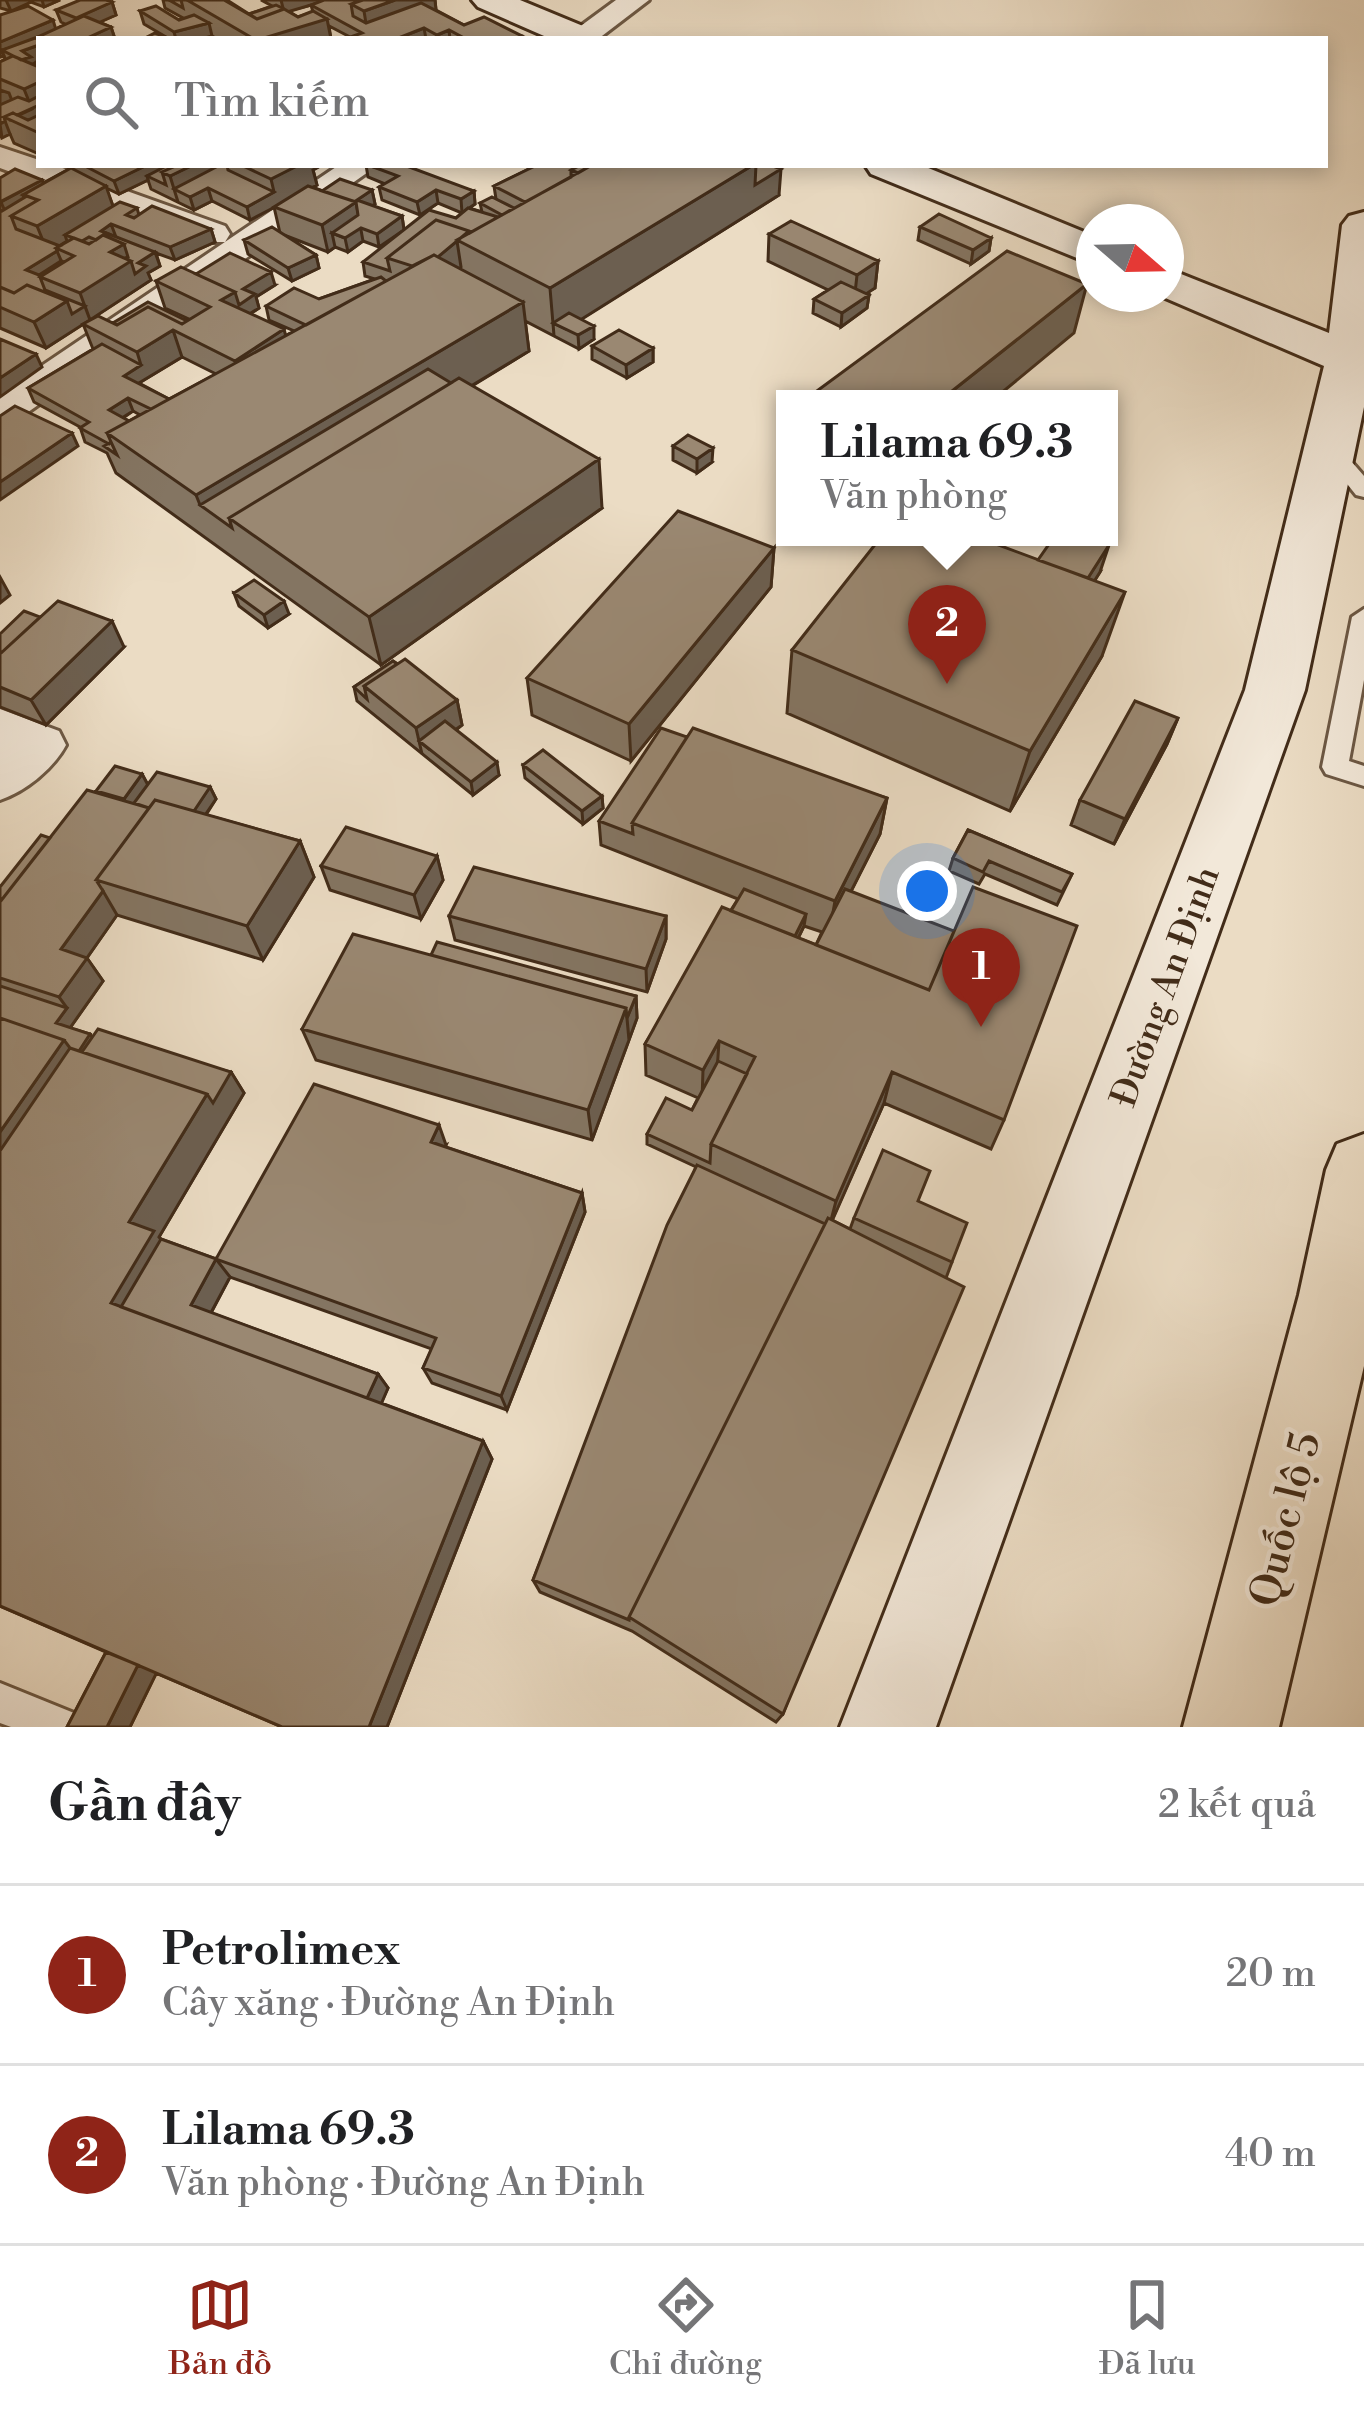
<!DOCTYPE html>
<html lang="vi">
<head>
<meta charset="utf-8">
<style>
  body { margin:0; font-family:"Libre Bodoni",serif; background:#f6f6f6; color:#202124 }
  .compass { position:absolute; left:1076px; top:204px; width:108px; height:108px; border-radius:50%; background:#fff; box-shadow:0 6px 18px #0003; rotate:110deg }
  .you { position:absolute; left:927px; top:891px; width:42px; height:42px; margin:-30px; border:9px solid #fff; border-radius:50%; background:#1a73e8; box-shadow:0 0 0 18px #1a73e833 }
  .badge { display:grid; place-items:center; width:78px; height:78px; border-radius:50%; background:#8f2418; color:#fff; font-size:39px; font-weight:700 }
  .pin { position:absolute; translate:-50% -99px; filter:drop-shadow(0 3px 6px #0008) }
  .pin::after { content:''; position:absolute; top:63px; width:42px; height:36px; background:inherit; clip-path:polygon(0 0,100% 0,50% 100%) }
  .popup { position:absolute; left:776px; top:390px; width:342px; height:156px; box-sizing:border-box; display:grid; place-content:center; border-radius:0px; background:#fff; filter:drop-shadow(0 3px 9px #0005); font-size:39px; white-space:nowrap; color:#757577 }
  .popup b { font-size:45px; color:#202124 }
  .popup::after { content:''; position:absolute; left:50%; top:100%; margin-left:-24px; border:24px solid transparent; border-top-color:#fff }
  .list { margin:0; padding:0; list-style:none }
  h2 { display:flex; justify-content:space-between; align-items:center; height:156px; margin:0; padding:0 48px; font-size:51px }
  h2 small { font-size:39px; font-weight:400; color:#757577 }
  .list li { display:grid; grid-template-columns:78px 1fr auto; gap:36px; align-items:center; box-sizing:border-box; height:180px; padding:0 48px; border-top:3px solid #e0e0e0 }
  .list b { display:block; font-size:45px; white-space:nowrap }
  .list p { margin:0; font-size:39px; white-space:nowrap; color:#757577 }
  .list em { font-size:39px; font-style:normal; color:#757577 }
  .icon { flex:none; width:66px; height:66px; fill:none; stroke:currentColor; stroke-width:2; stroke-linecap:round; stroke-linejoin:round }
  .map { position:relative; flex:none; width:1364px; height:1727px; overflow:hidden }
  .search { position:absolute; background:#fff; box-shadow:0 6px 18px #0003; left:36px; right:36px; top:36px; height:132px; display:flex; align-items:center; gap:30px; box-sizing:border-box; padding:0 42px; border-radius:0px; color:#757577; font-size:45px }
  .sheet { height:516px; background:#fff }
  nav { display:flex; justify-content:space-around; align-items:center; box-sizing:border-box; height:168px; border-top:3px solid #e0e0e0; background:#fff; font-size:33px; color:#757577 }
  nav a { display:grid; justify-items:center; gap:6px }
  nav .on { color:#8f2418 }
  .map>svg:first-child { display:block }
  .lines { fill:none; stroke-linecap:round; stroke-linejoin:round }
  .lane-casing { stroke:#6c5844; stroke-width:6 }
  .street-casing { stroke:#6c5844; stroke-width:6 }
  .secondary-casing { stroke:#422c19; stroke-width:6 }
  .highway-casing { stroke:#422c19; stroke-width:6 }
  .lane { fill:#f2e8d9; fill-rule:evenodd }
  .street { fill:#f2e8d9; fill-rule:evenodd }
  .secondary { fill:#f2e8d9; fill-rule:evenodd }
  .highway { fill:#ebdcc4; fill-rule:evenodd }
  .wall { fill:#847562; stroke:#422c19; stroke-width:3; fill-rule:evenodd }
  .shaded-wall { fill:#6c5f50; stroke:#422c19; stroke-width:3 }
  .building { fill:#9a8872; stroke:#422c19; stroke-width:3 }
  .labels { text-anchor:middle; stroke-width:9; stroke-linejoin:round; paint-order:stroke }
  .street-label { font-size:36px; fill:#422c19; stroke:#f2e8d9 }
  .near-street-label { font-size:42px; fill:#422c19; stroke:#f2e8d9 }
</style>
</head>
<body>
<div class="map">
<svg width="1364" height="1727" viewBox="0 0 1364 1727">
  <rect width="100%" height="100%" fill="#ebdcc4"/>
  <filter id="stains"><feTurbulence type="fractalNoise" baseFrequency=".00167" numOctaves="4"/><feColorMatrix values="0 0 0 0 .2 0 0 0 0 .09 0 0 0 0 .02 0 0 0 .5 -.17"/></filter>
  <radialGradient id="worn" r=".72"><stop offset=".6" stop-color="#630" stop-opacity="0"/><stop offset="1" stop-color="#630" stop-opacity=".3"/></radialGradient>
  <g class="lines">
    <g class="lane-casing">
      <path id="lane" d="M1330,443L1337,445L1364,476V497L1356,495L1320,450Z
        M1364,609V680L1349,761L1364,766V786L1326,774L1322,767L1352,617Z
        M0,1683L74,1713L80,1727H11L0,1723Z"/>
    </g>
    <g class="street-casing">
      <path id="street" d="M616,0H649L598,39H563Z
        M0,147L39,160V165H54L225,226L230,234L225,242H199L0,168Z
        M339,165H378L14,422L0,425V394Z
        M0,709L59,731L66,745C53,769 26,791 0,800Z"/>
    </g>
    <g class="secondary-casing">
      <path id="secondary" d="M472,0H520L595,31L600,39H551L478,7Z
        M865,165H921L1094,236V265L871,174Z
        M1364,212V407L1305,690L936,1727H840L1245,690L1324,366L1156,294H1166V268L1329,333L1342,225L1349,216Z"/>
    </g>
    <g class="highway-casing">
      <path id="highway" d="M1364,1134V1366L1279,1727H1183L1299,1295L1326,1170L1337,1144Z"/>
    </g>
    <use href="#lane" class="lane"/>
    <use href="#street" class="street"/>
    <use href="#secondary" class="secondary"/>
    <use href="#highway" class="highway"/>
  </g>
  <path class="wall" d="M0,0H60L44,7L31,2L11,11L0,8Z
    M163,0H227L249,14L272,6L261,0H435L436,10L464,25L522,36V39H345L350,37L329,26L331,39H218L212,36L201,39H129L166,37L144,24L140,11L179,20L183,18L165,8ZM311,5L313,12L298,17L288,11Z
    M112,2L116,15L99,22L111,27L115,39H39V154L14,143L10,134L0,137V62L5,59L4,56L0,57V15L56,29L65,24L61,22L56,10Z
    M70,165H322L313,170L317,185L312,187L322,191L372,190L375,204L372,206L402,216L404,230L379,247L363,241L348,252L335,247L328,252L284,235L316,255L319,268L292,281L248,254L244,240L280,233L274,207L276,206L250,220L212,201L194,210L151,189L148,180L119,194L106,188L113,206L137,208L139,215L211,229L215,242L175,260L156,253L160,266L148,273L151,280L46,348L0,328V178L42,180L43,183L71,168Z
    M366,165L474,191L475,204L469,208L482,212L480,203L496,199L494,186L533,167L527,165H770L779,195L581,319L594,339L579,349L525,321L529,351L472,386L602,508L381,665L116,473L107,453L85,442L80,427L34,402L28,388L93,349L83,324L189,319L165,308L156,281L196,274L275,285L256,297L259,308L250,314L285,336L294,331L269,320L266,306L319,299L375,279L365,276L363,262L456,218L462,213L438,203L420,215L382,200L379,187L385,184L368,177ZM182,357L216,374L169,399L139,383ZM133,411L140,415L129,421L123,418Z
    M920,227L991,238L989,251L971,264L918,240Z
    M769,234L878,261L875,288L866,293L869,295L867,308L841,327L813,313L814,299L828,290L768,261Z
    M592,346L653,348V362L627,378L592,359Z
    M673,446L712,462L697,473L673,460Z
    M774,548L771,587L631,761L532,715L527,678Z
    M1100,572L1094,581L1102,656L1010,811L787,713L792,650Z
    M234,593L289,614L268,628L239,606Z
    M0,634L124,647L46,725L0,707Z
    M393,661L457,700L462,725L456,730L499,775L473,795L357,701L354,687Z
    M1178,718L1167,744L1114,844L1071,825L1080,800Z
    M687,737L887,798L880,834L851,891L1004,1120L991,1149L884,1103L832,1220L850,1229L854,1218L918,1201L952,1262L783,1714L776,1722L632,1631L540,1592L533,1580L696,1167L647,1144V1134L692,1110L698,1098L646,1075L645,1044L738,899L601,845L599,821ZM804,926L822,932L816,945L798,938Z
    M523,765L602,796L603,808L583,824L525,778Z
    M142,774L148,785L210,787L216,799L206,815L300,841L314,877L263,960L117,915L87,958L103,981L70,1028L90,1034L92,1037L231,1072L244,1093L159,1237L161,1239L216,1259L446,1145L445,1147L582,1193L585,1212L507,1410L432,1383L423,1368L432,1349L230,1277L211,1313L378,1374L388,1388L381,1403L483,1441L492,1459L387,1727H282L156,1673L130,1727H67L106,1652L0,1606V887L97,793Z
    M968,830L1072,874L1057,905L985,874L979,884L949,871L953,858Z
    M437,856L443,880L421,919L330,890L321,866Z
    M449,916H666V939L647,992L455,940Z
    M431,955L636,996L637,1018L592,1140L316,1060L302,1029Z"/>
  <path class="shaded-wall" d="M6,0H30L31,2L11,11Z
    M42,0H60L44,7Z
    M281,0H328L287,12L290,23L327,19L331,39H261L284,12Z
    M395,0H435L436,10L368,36L364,11Z
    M112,2L116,15L80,31L76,18Z
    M53,20L57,33L38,37L39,41L2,50L4,56L0,57V42Z
    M209,23L212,36L201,39H176L174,32Z
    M111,27L115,39H85Z
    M424,28L426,39H396Z
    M449,30L450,39H437V35Z
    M39,45V60L23,71L22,51Z
    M39,82V120H9L32,109L24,89Z
    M0,90L9,93L14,106L0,112Z
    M5,121L10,134L2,138L0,124Z
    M147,165H178L147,176L148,180L119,194L114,181Z
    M193,165H227L174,189L178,202L170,176Z
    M297,165H322L313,170L317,185L250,220L247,207L274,192L271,179Z
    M753,165L781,169L779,195L566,329L553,323L554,336L550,288Z
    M42,180L47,193L23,195L27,204L7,216L1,202Z
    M106,186L115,212L65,235L67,241L48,253L37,226Z
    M208,188L212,201L194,210L190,197Z
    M372,190L375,204L360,214L357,200Z
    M436,190L438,203L420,215L417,202Z
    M474,191L475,204L462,213L461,199Z
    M356,202L363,241L348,252L345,238L332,233L335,247L328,252L322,225Z
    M402,216L404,230L379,247L377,234Z
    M111,224L116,237L101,231Z
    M211,229L215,242L175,260L170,247Z
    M991,238L989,251L971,264L973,250Z
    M457,241L461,267L426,296L422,269Z
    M124,244L138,263L155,252L160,266L148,273L151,280L90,320L80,293L110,252Z
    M57,251L63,265L32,284L26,270Z
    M316,255L319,268L292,281L288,268Z
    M878,261L875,288L854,302L857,275Z
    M271,272L275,285L256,297L259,308L229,327L221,300Z
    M1087,284L1074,333L994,399H942Z
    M869,295L867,308L841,327L842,313Z
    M67,301L85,306L90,320L46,348L34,322Z
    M523,302L529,351L461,392L229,518L200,505L196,495Z
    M594,326V339L579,349L578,335Z
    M284,329L291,356L242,385L235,361Z
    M173,330L182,357L129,389L124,376L141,365L137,352Z
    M653,348V362L627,378L626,365Z
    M36,354L42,367L0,397V378Z
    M128,398L133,411L114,423L109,410Z
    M72,433L78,446L0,500V482Z
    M713,448L712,462L697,473V459Z
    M599,459L602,508L381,665L369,617Z
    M1109,545L1100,572L1070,620L1078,593Z
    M774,548L771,587L631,761L629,724Z
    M0,577L10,595L0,603Z
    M1125,592L1102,656L1010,811L1030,751Z
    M284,601L289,614L268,628L264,615Z
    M112,621L124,647L46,725L31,700Z
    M457,700L462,725L429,749L419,741L422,754L416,728Z
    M1178,718L1167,744L1114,844L1125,819Z
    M497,762L499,775L473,795L471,782Z
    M142,774L149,787L130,811L124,799Z
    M210,787L216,799L188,840L182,827Z
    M602,796L603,808L583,824L582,811Z
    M887,798L880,834L829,935L835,901Z
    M300,841L314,877L263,960L247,926Z
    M437,856L443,880L421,919L414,895Z
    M103,891L117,915L77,972L61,949Z
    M806,914L804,926L791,953L792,941Z
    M666,916V939L647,992L646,969Z
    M87,958L103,981L65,1035L56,1023L67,1008L59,997Z
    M636,996L637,1018L629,1040L627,1018Z
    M626,1008L629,1040L592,1140L588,1110Z
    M90,1034L98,1046L0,1222V1132L64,1040Z
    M719,1041L717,1072L702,1100L703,1070Z
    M231,1072L244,1093L159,1237L176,1257L141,1319L111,1303L129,1222L207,1094Z
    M892,1072L884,1103L829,1228L836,1201Z
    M439,1125L446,1145L438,1162L431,1142Z
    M582,1193L585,1212L507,1410L501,1396Z
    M216,1259L230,1277L206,1322L191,1305Z
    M378,1374L388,1388L376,1416L365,1402Z
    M483,1441L492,1459L387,1727H369Z
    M138,1664L158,1670L130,1727H107Z"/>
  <path class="building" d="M80,0H106L112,2L76,18L56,10Z
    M169,0H181L183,8Z
    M187,0H224L257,19L284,9L298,17L313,11L327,19L261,39H254Z
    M324,0H363L351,4L353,16L366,23L421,3L464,25L484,17L522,36L513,39H466L449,30L437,35L424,28L396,39H345L362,33L311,5Z
    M363,0H395L364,11L351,4Z
    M276,5L284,9L257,19L249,14Z
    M28,6L53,20L0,42V15Z
    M156,6L179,20L194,15L209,23L174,32L140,11Z
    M84,16L111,27L85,39H43L38,37Z
    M155,33L170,39H143Z
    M35,38L39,40V45L22,51L31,57L21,60L2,50Z
    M13,56L39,67V82L24,89L0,79V62Z
    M39,96V105L17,115L13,113L4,117L5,121L0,124V105L18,97L29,101Z
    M13,113L28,120L39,115V133L4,117Z
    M83,165H147L114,181Z
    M168,165H178L162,172L166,185L147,176Z
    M178,165H193L170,176L162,172Z
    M220,165H227L228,170L274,192L247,207L208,188L190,197L174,189Z
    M241,165H299L271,179Z
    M368,165H404L474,191L461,199L436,190L417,202L379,187L398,176Z
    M537,165H570L575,168L571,170V177L525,202L494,186Z
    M580,165H592L578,173L571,170Z
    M592,165H753L550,288L457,240Z
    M756,165H770L781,169L755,185Z
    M71,168L106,186L37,226L11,216L38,200L23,195Z
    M15,169L42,180L0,202V178Z
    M340,179L372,190L357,200L402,216L377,234L361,228L345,238L332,233L358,215L356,202L322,191Z
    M308,186L356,202L322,225L274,207Z
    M27,196L38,200L11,216L16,229L60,246L56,248L57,251L26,270L39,275L61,261L64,262L40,277L45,290L85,306L72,314L67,301L27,285L14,293L0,287V210L2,211Z
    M492,197L514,208L502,215L480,203Z
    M120,202L137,208L126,215L134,218L152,206L211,229L170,247L111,224L101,231L155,252L138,263L146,266L135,274L131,261L125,258L128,257L124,244L103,235L96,240L89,237L82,241L65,235Z
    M468,208L498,217L470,233L469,231L436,220L387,258L390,271L363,262L429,210L456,218Z
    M939,214L991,238L973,250L920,227Z
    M436,220L469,231L438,257L434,255L412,266L387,258Z
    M791,221L878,261L857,275L769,234Z
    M272,227L316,255L288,268L244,240Z
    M103,235L124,244L110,252L131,261L80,293L40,277L74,256L56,248L74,238L89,244Z
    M1007,251L1087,284L942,399H806Z
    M230,253L271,272L243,289L255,294L239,305L235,292L196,274Z
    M434,255L523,302L196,495L107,433Z
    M181,267L235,292L221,300L284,329L235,361L173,330L137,352L83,324L98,316L117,325L148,307L182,324L210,307L156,281Z
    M381,277L386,281L306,325L266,306L294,288L319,299Z
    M841,282L869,295L842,313L814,299Z
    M27,285L67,301L34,322L0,307V287L14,293Z
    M148,302L187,321L182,324L148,307L117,325L113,323Z
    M569,313L594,326L578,335L553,323Z
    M619,330L653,348L626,365L592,346Z
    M0,339L36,354L0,378Z
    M102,344L141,365L124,376L169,399L151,409L128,398L109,410L129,421L107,433L111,442L109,444L80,428L89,422L28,388Z
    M428,369L451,383L229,518L232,528L200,505Z
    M459,378L599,459L369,617L229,518Z
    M15,406L72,433L0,482V416Z
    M688,435L713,448L697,459L673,446Z
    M111,442L117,455L104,446Z
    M678,511L774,548L629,724L527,678Z
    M881,537H977L1125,592L1030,751L792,650Z
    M1054,537H1087L1109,545L1088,578L1038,560Z
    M254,580L284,601L264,615L234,593Z
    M58,601L112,621L31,700L0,687V654Z
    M24,611L40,617L0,654V634Z
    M405,659L457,700L416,728L364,686Z
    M393,661L397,664L364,686L367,699L354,687Z
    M1135,701L1178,718L1125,819L1080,800Z
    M445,721L497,762L471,782L419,741Z
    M661,728L687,737L632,823L633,834L599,821Z
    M693,728L887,798L835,901L632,823Z
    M543,750L602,796L582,811L523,765Z
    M115,766L142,774L124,799L96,791Z
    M157,772L210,787L194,811L155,800L149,808L134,803Z
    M87,790L149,808L96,880L103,891L61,949L87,958L59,997L0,978V902Z
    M155,800L300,841L247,926L96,880Z
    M346,827L437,856L414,895L321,866Z
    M968,830L1072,874L1062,892L989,861L983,872L953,858Z
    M41,835L50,838L0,902V887Z
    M474,867L666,916L646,969L449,916Z
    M973,887L1077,926L1004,1120L892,1072L836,1201L711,1144L755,1057L719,1041L703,1070L645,1044L722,907L929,990Z
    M744,889L806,914L795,936L731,911Z
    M845,889L954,931L929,990L816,945Z
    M353,934L626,1008L588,1110L302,1029Z
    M437,942L636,996L627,1018L626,1008L431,955Z
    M0,986L67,1008L56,1023L90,1034L79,1051L70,1048L64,1040L0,1018Z
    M0,1018L64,1040L0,1132Z
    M98,1029L231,1072L213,1103L207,1094L82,1052Z
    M70,1048L207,1094L129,1222L154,1231L111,1303L483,1441L369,1727H282L0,1606V1151Z
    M718,1061L747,1074L711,1144L710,1163L647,1134L666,1098L692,1110Z
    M314,1084L439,1125L431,1142L582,1193L501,1396L423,1368L436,1338L216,1259L191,1305L378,1374L367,1398L121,1307L161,1239L216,1259Z
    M883,1150L930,1171L918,1201L967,1223L952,1262L854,1218Z
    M697,1165L825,1224L629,1617V1620L533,1580L667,1225Z
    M828,1218L964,1287L783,1714L629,1617Z
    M106,1652L138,1665L107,1727H67Z"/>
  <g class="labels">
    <g class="street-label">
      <text transform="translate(1164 986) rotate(-70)" y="13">Đường An Định</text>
    </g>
    <g class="near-street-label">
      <text transform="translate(1284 1519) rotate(-76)" y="15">Quốc lộ 5</text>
    </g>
  </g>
  <rect width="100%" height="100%" filter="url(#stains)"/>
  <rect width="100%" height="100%" fill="url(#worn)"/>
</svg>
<svg class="compass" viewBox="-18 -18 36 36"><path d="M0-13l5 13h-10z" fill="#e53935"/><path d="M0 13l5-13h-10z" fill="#757577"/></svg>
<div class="you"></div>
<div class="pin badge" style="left:981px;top:1027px">1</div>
<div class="pin badge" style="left:947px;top:684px">2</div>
<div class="popup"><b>Lilama 69.3</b>Văn phòng</div>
<div class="search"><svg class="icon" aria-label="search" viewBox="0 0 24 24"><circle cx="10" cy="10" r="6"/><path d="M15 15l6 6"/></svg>Tìm kiếm</div>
</div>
<section class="sheet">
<h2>Gần đây<small>2 kết quả</small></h2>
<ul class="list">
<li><span class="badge">1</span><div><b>Petrolimex</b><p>Cây xăng · Đường An Định</p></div><em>20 m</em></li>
<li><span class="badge">2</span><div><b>Lilama 69.3</b><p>Văn phòng · Đường An Định</p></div><em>40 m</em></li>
</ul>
</section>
<nav>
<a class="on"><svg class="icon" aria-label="map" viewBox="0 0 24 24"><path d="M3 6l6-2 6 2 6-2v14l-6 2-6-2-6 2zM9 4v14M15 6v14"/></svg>Bản đồ</a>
<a><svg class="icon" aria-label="directions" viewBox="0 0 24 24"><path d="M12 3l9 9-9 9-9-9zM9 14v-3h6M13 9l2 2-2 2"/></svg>Chỉ đường</a>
<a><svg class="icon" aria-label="saved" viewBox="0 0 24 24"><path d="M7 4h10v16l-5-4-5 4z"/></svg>Đã lưu</a>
</nav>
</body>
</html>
